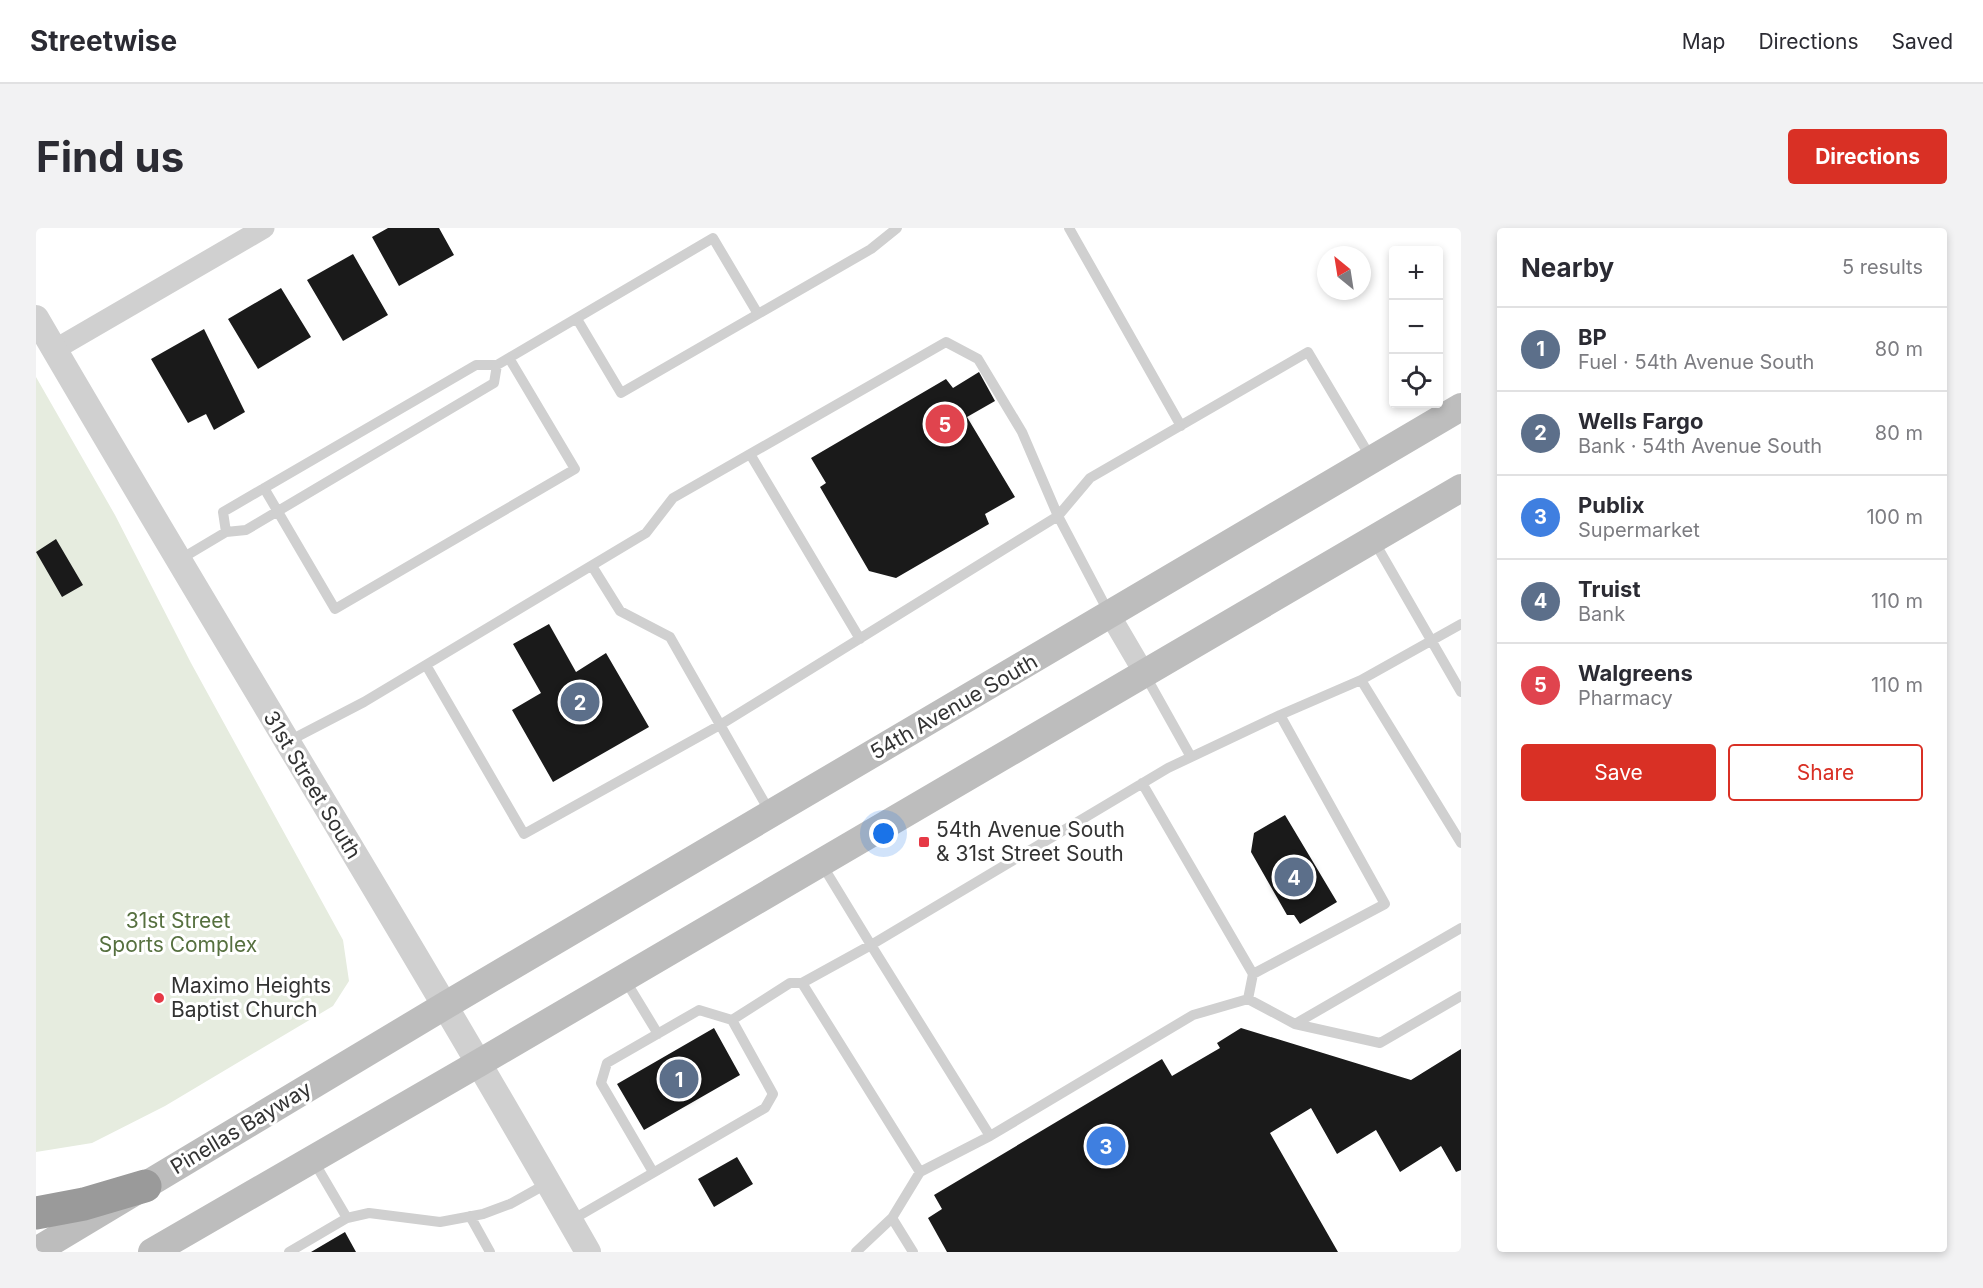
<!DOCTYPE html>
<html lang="en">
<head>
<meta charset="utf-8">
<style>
  body { margin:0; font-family:Inter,sans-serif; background:#f2f2f3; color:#2b2b33 }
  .controls { position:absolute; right:18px; top:18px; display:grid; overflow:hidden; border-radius:6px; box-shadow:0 3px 9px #0003 }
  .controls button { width:54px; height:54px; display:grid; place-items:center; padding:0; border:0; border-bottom:2px solid #e1e1e2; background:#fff; color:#2b2b33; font:30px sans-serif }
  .compass { position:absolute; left:1281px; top:18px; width:54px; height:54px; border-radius:50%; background:#fff; box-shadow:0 3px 9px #0003; rotate:330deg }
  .you { position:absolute; left:848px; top:606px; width:21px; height:21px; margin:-15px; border:4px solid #fff; border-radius:50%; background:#1a73e8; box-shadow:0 0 0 9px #1a73e833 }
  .badge { display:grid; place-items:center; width:39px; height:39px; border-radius:50%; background:#d93025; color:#fff; font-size:20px; font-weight:700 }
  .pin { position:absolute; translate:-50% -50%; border:3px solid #fff; box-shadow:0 2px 6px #0006 }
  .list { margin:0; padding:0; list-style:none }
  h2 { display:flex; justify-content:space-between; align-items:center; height:78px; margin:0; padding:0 24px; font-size:26px }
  h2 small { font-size:20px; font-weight:400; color:#7c7c81 }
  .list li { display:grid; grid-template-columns:39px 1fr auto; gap:18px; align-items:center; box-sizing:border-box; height:84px; padding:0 24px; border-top:2px solid #e1e1e2 }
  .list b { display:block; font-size:22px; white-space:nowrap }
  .list p { margin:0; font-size:20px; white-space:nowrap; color:#7c7c81 }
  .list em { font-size:20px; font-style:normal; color:#7c7c81 }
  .actions { display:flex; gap:12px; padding:18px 24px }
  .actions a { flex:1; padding:14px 0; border:2px solid #d93025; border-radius:6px; text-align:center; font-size:21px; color:#d93025 }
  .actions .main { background:#d93025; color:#fff }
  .icon { flex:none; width:33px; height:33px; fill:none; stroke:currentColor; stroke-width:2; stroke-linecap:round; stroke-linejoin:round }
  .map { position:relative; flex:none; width:1425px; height:1024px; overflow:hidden; border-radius:6px }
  header { display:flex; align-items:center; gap:36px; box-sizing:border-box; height:84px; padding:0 30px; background:#fff; border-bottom:2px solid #e1e1e2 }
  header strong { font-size:28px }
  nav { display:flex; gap:33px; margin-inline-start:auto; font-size:21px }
  .intro { display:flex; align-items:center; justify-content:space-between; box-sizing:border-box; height:144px; padding:0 36px }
  h1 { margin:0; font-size:42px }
  .button { padding:15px 27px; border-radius:6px; background:#d93025; color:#fff; font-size:21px; font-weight:700 }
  main { display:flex; gap:36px; padding:0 36px }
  aside { flex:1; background:#fff; border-radius:6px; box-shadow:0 3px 9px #0003 }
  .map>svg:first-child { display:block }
  .green { fill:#e6ecdf }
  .building { fill:#1a1a1a }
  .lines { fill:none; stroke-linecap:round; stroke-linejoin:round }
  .service { stroke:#d0d0d0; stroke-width:10 }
  .minor { stroke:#d0d0d0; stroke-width:21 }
  .tertiary { stroke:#d0d0d0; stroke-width:26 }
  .secondary { stroke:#bdbdbd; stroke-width:28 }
  .motorway { stroke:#9a9a9a; stroke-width:33 }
  .poi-dot { fill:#e63946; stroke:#fff; stroke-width:2 }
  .labels { text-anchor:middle; stroke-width:6; stroke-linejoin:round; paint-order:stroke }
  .street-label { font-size:21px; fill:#333; stroke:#fff }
  .poi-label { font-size:21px; fill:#333; stroke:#fff; text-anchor:start }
  .park-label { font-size:21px; fill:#56703f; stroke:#fff }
</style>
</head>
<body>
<header>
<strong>Streetwise</strong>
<nav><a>Map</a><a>Directions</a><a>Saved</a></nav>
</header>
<div class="intro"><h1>Find us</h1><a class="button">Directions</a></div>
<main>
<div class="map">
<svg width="1425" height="1024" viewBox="0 0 1425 1024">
  <rect width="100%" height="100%" fill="#fff"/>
  <path class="green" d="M0,149L79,287L155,435L307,712L313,753L297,778L129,878L56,915L0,924Z"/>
  <path class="building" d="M352,0H403L418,27L363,58L336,9Z
    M317,26L352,87L307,113L271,52Z
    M245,60L275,109L222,141L192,91Z
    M168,101L209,184L178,202L170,186L152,195L115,131Z
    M943,144L959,173L931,189L979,269L949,286L953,296L860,350L833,343L784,259L790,255L775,230L910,151L917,160Z
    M20,311L47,357L26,369L0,324Z
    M513,396L540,444L570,425L613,499L517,554L476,482L505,465L477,416Z
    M1249,587L1301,674L1264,696L1258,687H1251L1215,624L1218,605Z
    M678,800L704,847L608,902L581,856Z
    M1205,800L1375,852L1425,821V942L1420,944L1405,918L1364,944L1340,902L1301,926L1275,880L1234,905L1302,1024H911L892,990L906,981L898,967L1126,831L1136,848L1184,820L1181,815Z
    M701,929L717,956L678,979L662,951Z
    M309,1004L320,1024H275Z"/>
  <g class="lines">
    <path class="service" d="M1033,0L1145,198
      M541,91L585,165L722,86
      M714,226L824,411
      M228,260L299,381L539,241L473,130
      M190,304L187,284L440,137H461L677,10L722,86L835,21L861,0
      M1338,313L1425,464
      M143,332L190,304L210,302L458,155L461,137
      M556,338L584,383L634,409L735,586
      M1425,396L1325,452L1425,615
      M390,437L488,606L684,497L1022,288L1054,250L1272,124L1335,230
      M1108,445L1155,529
      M1244,487L1325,452
      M251,514L328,474L610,305L637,270L910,114L942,131L986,204L1022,288L1073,385
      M785,635L835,717L1132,540L1244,487L1349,676L1217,746L1106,555
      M1217,746L1212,771L1259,796L1344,815L1425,768
      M588,750L622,806
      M1259,796L1425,700
      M954,908L1157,787L1212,771
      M617,944L565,855L571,835L663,782L696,792
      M434,988L454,1024
      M311,990L333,985L404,994L447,986L474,976L512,955
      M856,990L877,1024
      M534,993L729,880L737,866L696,792L754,755H766
      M253,1024L311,990L277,932
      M820,1024L856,990L884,944L766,755L835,717L954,908L884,944"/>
    <path class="minor" d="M18,122L228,0
      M1074,387L1108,445"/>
    <path class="tertiary" d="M0,90C182,403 373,710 552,1024"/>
    <path class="secondary" d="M0,1023L410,777L1425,179
      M116,1024L443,835L1425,260"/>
    <path class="motorway" d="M0,985L48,976L109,958"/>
  </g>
  <g class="poi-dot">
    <rect x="882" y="608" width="12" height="12" rx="3"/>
    <circle cx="123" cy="770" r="6"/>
  </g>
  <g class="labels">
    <g class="street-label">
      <text transform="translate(918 479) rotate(-30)" y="7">54th Avenue South</text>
      <text transform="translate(276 557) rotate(59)" y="7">31st Street South</text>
      <text transform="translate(205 900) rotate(-31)" y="7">Pinellas Bayway</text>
    </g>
    <g class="poi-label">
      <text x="900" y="609">54th Avenue South<tspan x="900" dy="24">&amp; 31st Street South</tspan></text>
      <text x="135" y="765">Maximo Heights<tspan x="135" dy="24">Baptist Church</tspan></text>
    </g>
    <g class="park-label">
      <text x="142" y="700">31st Street<tspan x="142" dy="24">Sports Complex</tspan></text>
    </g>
  </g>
</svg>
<div class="controls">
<button>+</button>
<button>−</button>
<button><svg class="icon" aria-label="locate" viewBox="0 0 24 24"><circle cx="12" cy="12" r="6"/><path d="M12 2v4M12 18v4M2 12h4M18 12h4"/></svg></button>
</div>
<svg class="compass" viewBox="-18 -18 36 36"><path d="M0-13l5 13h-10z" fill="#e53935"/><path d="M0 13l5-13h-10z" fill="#7c7c81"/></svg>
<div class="you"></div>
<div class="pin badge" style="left:643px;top:851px;background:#5c6f8a">1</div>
<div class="pin badge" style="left:544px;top:474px;background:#5c6f8a">2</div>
<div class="pin badge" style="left:1070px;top:918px;background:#3f7fe0">3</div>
<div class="pin badge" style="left:1258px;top:649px;background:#5c6f8a">4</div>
<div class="pin badge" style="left:909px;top:196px;background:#e0444e">5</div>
</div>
<aside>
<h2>Nearby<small>5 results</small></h2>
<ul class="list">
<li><span class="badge" style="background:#5c6f8a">1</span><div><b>BP</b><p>Fuel · 54th Avenue South</p></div><em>80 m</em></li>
<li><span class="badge" style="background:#5c6f8a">2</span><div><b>Wells Fargo</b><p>Bank · 54th Avenue South</p></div><em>80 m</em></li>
<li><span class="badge" style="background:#3f7fe0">3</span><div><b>Publix</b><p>Supermarket</p></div><em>100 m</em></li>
<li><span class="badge" style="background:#5c6f8a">4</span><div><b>Truist</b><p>Bank</p></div><em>110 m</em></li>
<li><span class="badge" style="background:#e0444e">5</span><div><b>Walgreens</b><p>Pharmacy</p></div><em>110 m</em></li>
</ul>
<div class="actions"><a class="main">Save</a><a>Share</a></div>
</aside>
</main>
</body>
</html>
